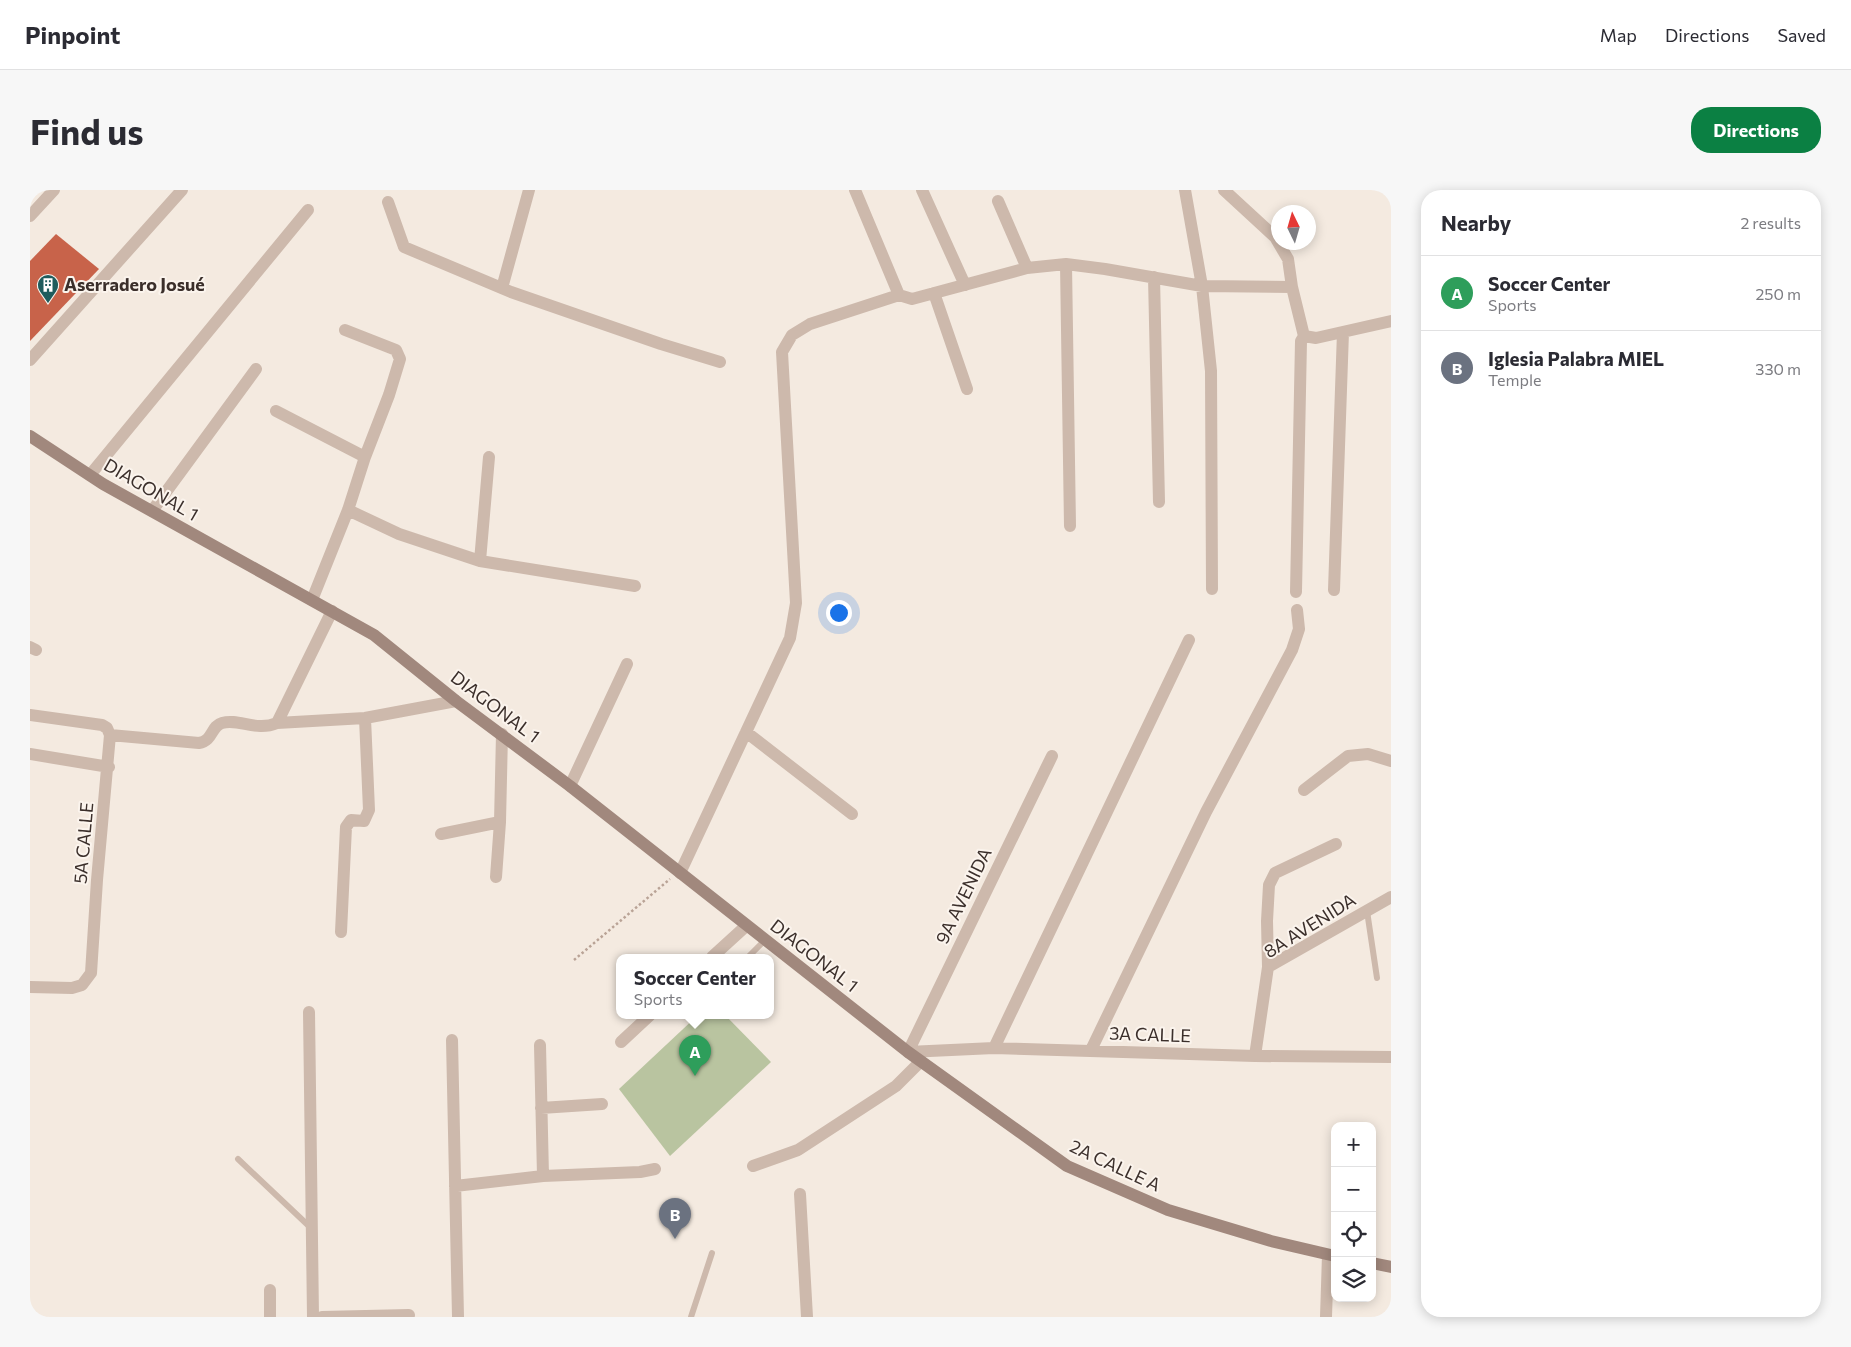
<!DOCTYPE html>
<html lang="en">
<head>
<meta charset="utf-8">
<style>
  body { margin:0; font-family:Commissioner,sans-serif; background:#f7f7f7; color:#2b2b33 }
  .controls { position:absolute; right:15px; bottom:15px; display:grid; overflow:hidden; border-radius:10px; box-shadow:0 2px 12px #0003 }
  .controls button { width:45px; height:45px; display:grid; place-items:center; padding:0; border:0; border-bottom:1px solid #e1e1e2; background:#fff; color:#2b2b33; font:25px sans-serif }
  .compass { position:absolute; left:1241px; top:15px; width:45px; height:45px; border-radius:50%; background:#fff; box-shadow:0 2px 12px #0003; rotate:355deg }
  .you { position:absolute; left:808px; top:422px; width:18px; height:18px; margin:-12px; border:4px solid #fff; border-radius:50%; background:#1a73e8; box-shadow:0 0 0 8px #1a73e833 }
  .badge { display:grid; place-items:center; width:32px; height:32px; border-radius:50%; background:#0b8043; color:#fff; font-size:16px; font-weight:700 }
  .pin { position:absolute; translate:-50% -41px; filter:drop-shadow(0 1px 2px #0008) }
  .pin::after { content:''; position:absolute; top:26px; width:18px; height:15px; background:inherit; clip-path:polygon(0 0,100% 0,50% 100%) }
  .popup { position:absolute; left:586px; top:764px; width:158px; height:65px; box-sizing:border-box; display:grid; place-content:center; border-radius:10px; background:#fff; filter:drop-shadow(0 1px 4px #0005); font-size:16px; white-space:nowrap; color:#7c7c81 }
  .popup b { font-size:19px; color:#2b2b33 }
  .popup::after { content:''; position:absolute; left:50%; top:100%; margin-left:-10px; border:10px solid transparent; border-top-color:#fff }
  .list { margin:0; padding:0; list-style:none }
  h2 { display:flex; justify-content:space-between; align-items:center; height:65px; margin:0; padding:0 20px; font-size:21px }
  h2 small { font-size:16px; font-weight:400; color:#7c7c81 }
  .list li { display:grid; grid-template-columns:32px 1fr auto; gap:15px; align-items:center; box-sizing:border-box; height:75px; padding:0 20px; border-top:1px solid #e1e1e2 }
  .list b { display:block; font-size:19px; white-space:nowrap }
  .list p { margin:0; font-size:16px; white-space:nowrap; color:#7c7c81 }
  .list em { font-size:16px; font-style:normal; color:#7c7c81 }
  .icon { flex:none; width:28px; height:28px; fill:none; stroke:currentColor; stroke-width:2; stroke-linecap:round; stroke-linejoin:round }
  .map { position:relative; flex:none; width:1361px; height:1127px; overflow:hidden; border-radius:20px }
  header { display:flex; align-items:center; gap:30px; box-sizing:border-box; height:70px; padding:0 25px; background:#fff; border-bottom:1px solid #e1e1e2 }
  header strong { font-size:24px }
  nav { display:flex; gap:28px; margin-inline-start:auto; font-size:18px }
  .intro { display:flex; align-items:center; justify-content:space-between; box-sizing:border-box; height:120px; padding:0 30px }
  h1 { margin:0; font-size:35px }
  .button { padding:12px 22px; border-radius:20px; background:#0b8043; color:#fff; font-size:18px; font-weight:700 }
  main { display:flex; gap:30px; padding:0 30px }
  aside { flex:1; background:#fff; border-radius:20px; box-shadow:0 2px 12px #0003 }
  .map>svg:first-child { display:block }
  .green { fill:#b9c4a0 }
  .building { fill:#c8634a }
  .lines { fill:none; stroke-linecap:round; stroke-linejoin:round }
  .path { stroke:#b9a396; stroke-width:2.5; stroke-dasharray:2.5 2.5; stroke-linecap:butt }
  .lane { stroke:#cdb9ac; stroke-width:6 }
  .street { stroke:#cdb9ac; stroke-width:12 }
  .secondary { stroke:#a1887d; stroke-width:12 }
  .labels { text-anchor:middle; stroke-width:4; stroke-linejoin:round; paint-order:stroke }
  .poi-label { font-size:18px; font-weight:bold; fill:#3b2f2b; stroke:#fbf4ed; text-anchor:start }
  .street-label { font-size:18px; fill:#3b2f2b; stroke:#fbf4ed }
</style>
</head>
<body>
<header>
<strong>Pinpoint</strong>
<nav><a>Map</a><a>Directions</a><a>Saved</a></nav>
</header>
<div class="intro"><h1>Find us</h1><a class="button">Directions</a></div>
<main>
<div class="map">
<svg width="1361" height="1127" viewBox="0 0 1361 1127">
  <rect width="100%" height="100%" fill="#f4eae0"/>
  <path class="green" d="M668,825H695L741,872L640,966L589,899Z"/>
  <path class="building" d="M26,44L69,79L0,151V71Z"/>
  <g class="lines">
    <path class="path" d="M544,770L640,689"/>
    <path class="lane" d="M1337,721L1347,788
      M718,767L735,750
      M208,969L281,1038
      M661,1127L682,1063"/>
    <path class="street" d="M825,0L869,105
      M892,0L935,95
      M1155,0L1172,96L1181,181L1182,399
      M1194,0L1245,47L1258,69L1262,97
      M968,11L997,78
      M358,12L374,57L481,102L631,154L690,172
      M0,26L24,0
      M1036,74L1040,336
      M1124,87L1129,312
      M472,98L499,0
      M904,103L937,199
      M315,140L366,160L370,169L359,205L335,267
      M0,170L152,0
      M246,221L335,267L318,320L282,410
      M60,285L278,20
      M318,320L369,344L450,371L605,396
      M122,321L226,179
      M450,371L459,267
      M1304,400L1313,142
      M1266,402L1271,151L1274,146
      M0,457L6,460
      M0,525L72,535L77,538L80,545L67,690L61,783L52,795L42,798L0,797
      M247,533L335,528L426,511
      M716,542L822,624
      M80,545L169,553C183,551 181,536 192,533C209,528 226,542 247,533L302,421
      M0,564L79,577
      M1022,566L878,862L964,858L1225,866L1361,867
      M540,596L597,474
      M1274,600L1318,566L1338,564L1361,571
      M411,644L470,632L472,544
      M650,683L760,448L766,413L752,162L762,145L780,134L869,105L882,109L997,78L1036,74L1075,79L1172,96L1262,97L1274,146L1286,148L1361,131
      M466,687L470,632
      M311,742L316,637L321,630L334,631L339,620L335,528
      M682,767L716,736
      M1238,777L1237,731L1239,695L1245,683L1306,654
      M279,822L283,1127
      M422,850L428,1127
      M591,852L620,825
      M510,855L513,986
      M964,858L1159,450
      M1061,860L1176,622L1262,460L1269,439L1267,420
      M1225,866L1238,777L1361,707
      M511,918L572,914
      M723,976L768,960L866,896L891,871
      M425,996L513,986L610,982L625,979
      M770,1004L777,1127
      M240,1100V1127
      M292,1127L379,1125
      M1296,1127L1298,1065"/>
    <path class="secondary" d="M0,246L73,294L344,445L426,511L540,596L878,862L1037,976L1138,1020L1241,1051L1305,1066
      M1342,1073L1361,1077"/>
  </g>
  <defs>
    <g id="building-pin" transform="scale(1.125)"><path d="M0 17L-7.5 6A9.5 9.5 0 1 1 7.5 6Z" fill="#1f5c5d" stroke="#fbf4ed"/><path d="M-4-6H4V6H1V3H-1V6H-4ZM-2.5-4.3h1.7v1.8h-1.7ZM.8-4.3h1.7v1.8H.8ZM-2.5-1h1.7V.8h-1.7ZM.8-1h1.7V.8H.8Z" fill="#fff"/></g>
  </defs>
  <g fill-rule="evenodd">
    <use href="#building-pin" x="18" y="95"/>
  </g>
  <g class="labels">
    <g class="poi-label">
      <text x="34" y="101">Aserradero Josué</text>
    </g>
    <g class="street-label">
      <text transform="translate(121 300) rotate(30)" y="6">DIAGONAL 1</text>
      <text transform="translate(465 517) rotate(37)" y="6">DIAGONAL 1</text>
      <text transform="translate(54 653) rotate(-85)" y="6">5A CALLE</text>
      <text transform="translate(934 706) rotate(-64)" y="6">9A AVENIDA</text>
      <text transform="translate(1280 736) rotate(-32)" y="6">8A AVENIDA</text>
      <text transform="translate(784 766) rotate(38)" y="6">DIAGONAL 1</text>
      <text transform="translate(1120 845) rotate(2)" y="6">3A CALLE</text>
      <text transform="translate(1085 976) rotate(25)" y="6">2A CALLE A</text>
    </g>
  </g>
</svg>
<div class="controls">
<button>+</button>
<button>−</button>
<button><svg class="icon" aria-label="locate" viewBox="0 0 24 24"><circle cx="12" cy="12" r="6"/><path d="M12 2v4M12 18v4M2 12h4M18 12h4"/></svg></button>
<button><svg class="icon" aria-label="layers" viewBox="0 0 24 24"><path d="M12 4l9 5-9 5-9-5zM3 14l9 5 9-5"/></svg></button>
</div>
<svg class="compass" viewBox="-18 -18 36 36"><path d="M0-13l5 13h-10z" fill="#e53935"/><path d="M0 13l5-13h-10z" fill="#7c7c81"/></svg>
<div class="you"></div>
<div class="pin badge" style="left:665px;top:886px;background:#2e9e5b">A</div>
<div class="popup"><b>Soccer Center</b>Sports</div>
<div class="pin badge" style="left:645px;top:1049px;background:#6b7280">B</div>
</div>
<aside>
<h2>Nearby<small>2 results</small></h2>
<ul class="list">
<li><span class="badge" style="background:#2e9e5b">A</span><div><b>Soccer Center</b><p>Sports</p></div><em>250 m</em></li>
<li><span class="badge" style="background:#6b7280">B</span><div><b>Iglesia Palabra MIEL</b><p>Temple</p></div><em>330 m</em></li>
</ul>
</aside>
</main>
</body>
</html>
